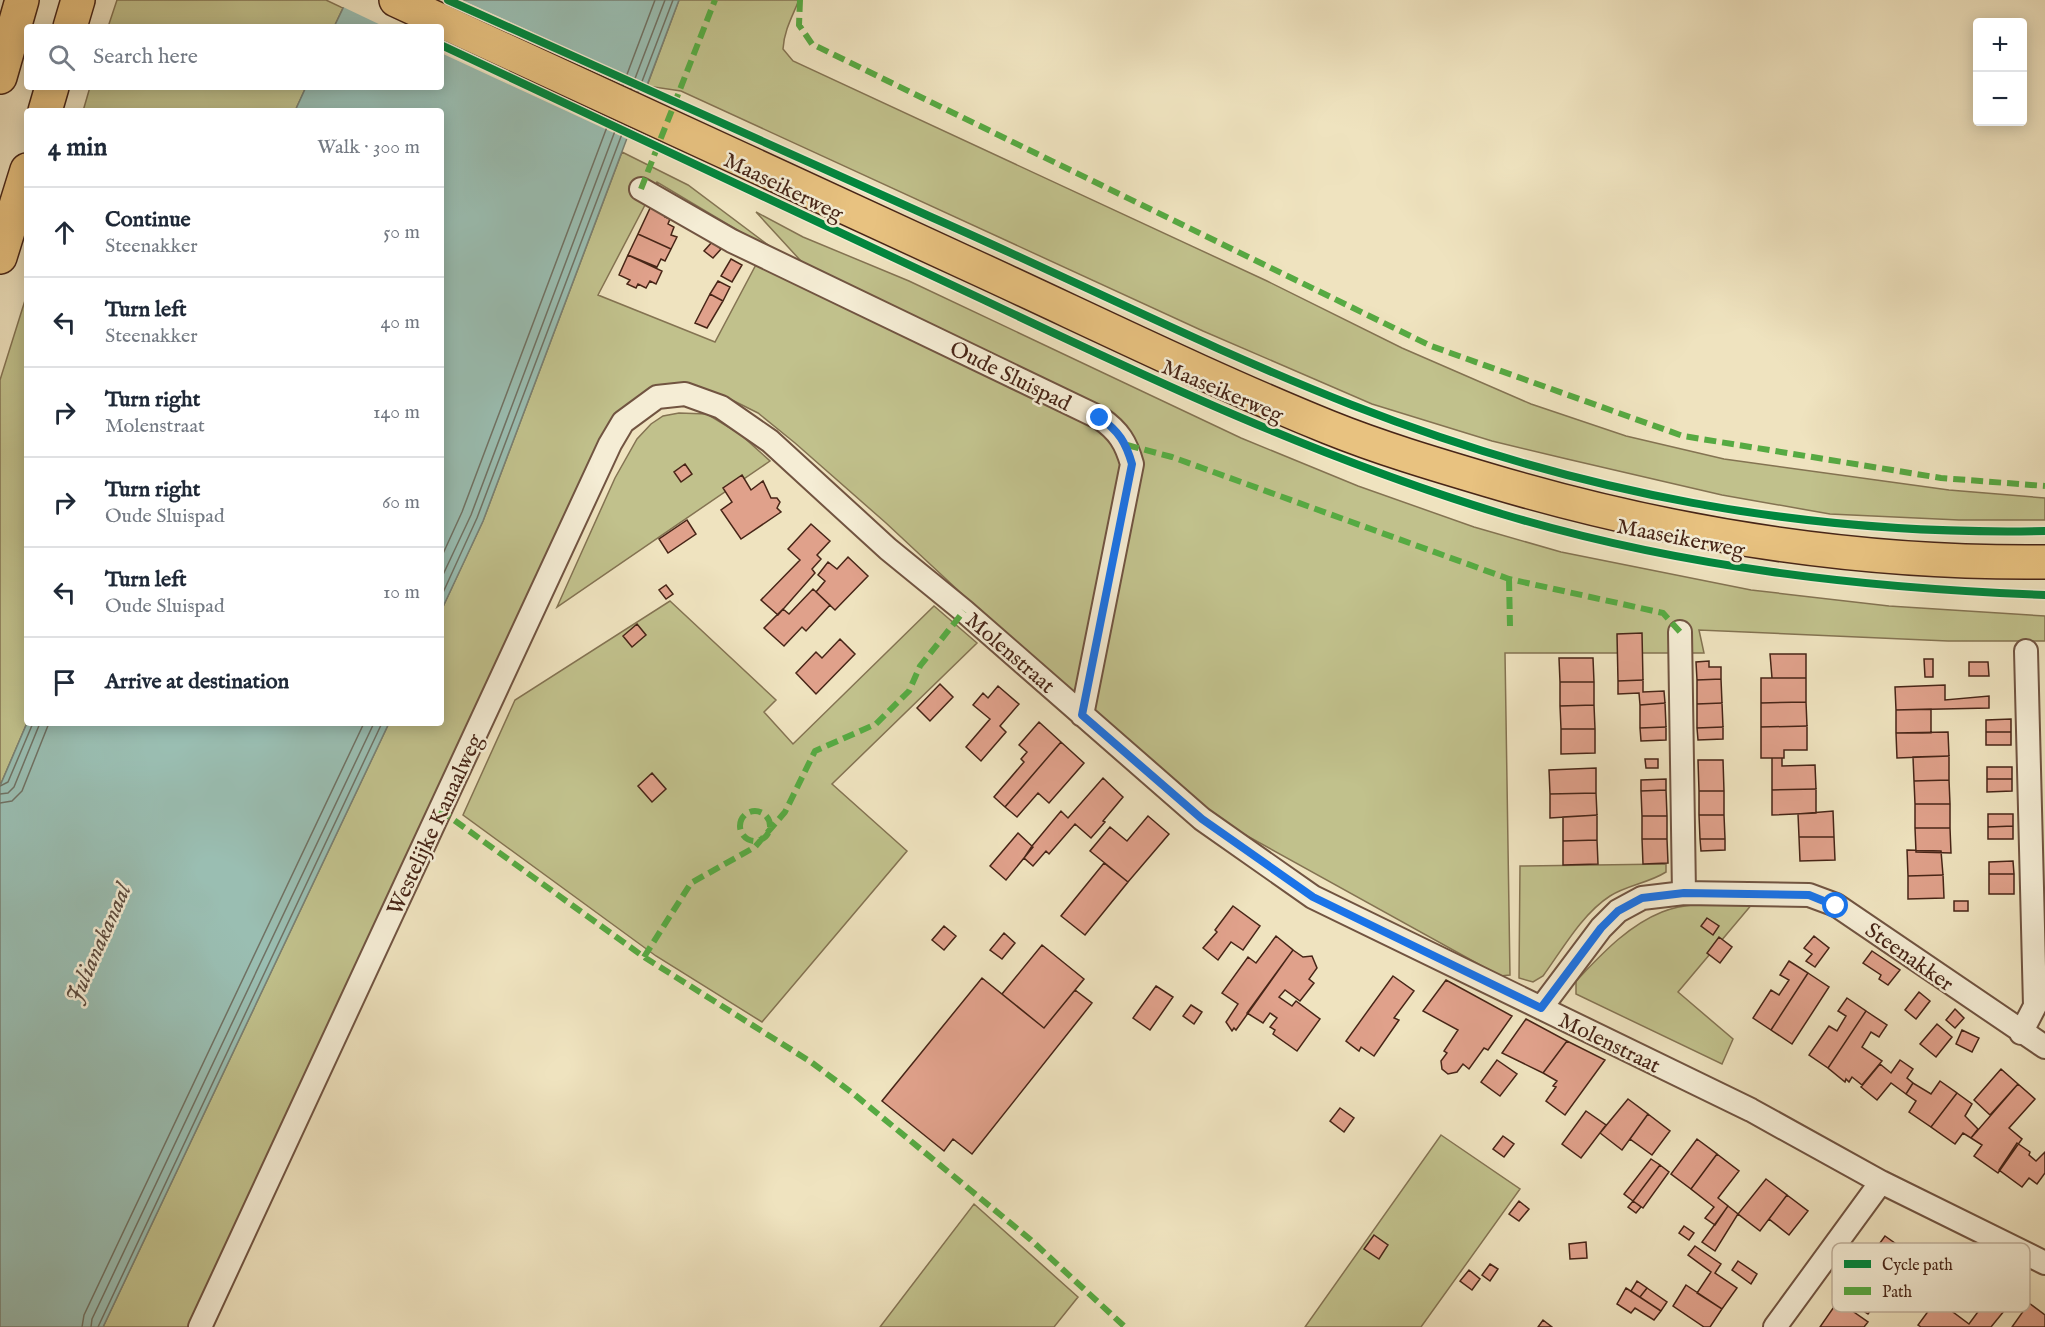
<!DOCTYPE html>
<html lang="en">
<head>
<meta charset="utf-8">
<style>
  body { margin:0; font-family:"IM FELL English",serif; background:#f6f6f7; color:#1f2937 }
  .controls { position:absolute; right:18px; top:18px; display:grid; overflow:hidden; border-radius:6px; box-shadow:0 3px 15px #0003 }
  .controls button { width:54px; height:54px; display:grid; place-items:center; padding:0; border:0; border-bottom:2px solid #e0e1e3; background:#fff; color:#1f2937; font:30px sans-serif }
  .stop { position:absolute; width:18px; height:18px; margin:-14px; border:4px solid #1a73e8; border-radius:50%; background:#fff }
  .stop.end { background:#1a73e8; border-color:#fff; box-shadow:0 2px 6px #0008 }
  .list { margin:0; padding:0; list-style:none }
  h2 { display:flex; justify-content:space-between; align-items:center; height:78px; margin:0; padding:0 24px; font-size:26px }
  h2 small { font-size:20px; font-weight:400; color:#747a83 }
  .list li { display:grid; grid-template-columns:39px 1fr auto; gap:18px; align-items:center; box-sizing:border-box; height:90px; padding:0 24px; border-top:2px solid #e0e1e3 }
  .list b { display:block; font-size:22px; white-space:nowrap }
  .list p { margin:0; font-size:20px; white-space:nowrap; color:#747a83 }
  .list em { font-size:20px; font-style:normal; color:#747a83 }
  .icon { flex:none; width:33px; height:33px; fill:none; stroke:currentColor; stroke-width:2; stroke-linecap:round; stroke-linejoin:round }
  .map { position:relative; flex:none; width:2045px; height:1327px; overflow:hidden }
  .search { position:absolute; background:#fff; box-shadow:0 3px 15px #0003; left:24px; top:24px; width:420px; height:66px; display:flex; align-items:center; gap:15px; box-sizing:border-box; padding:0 21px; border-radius:6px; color:#747a83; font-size:22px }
  .panel { position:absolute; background:#fff; box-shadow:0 3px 15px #0003; left:24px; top:108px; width:420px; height:618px; border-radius:6px }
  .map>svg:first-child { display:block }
  .green { fill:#c1c18c; stroke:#847352; stroke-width:1.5 }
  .water { fill:#9abeb2; stroke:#798174; stroke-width:1.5 }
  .pier { fill:#efe3bf }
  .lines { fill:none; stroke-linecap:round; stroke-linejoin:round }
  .shore { stroke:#707264; stroke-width:1.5 }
  .building { fill:#e0a18b; stroke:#472517; stroke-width:1.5 }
  .minor-casing { stroke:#715441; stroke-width:26 }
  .primary-casing { stroke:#472517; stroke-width:36 }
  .motorway-casing { stroke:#472517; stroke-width:36 }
  .minor { stroke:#f5edd5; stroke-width:22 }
  .primary { stroke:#e8c280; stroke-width:33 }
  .motorway { stroke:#e8c280; stroke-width:33 }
  .quiet { stroke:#56aa42; stroke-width:6; stroke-dasharray:12 6; stroke-linecap:butt }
  .cycleway-casing { stroke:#f5edd5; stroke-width:11 }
  .cycleway { stroke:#00873e; stroke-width:8 }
  .route { stroke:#1a73e8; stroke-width:8 }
  .labels { text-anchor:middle; stroke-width:5; stroke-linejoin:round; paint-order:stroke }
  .street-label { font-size:22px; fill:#472517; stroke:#f5edd5 }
  .water-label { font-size:24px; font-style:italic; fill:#5c4b3e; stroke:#f5edd5 }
  .key { fill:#f5edd5; stroke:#c1b19c; stroke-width:1.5 }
  .key-label { font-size:16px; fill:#472517 }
</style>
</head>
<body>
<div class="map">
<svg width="2045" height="1327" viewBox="0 0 2045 1327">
  <rect width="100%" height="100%" fill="#efe3bf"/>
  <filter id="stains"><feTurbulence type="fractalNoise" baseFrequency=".00333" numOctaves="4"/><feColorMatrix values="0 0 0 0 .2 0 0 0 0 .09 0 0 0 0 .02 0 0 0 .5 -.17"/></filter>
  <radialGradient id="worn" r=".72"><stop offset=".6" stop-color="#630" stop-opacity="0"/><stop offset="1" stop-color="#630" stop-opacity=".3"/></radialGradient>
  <path class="green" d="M117,0H326L343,8L334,27H108Z
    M679,0H799C792,17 784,31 783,49L793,61L1267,281L1402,348L1531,404L1626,436L1724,459L1949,490L2045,498V520H1959L1830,514L1722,495L1567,459L1492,441L1372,404L1203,331L681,91L647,86Z
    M90,87H306L295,111H83Z
    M622,152L688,185L791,262L657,182L598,295L715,342L759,259L833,296L756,212L803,237L909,281L1241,438L1358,486L1474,527L1561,552L1751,590L1889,606L2045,616V641H1948L1699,630L1704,653H1505L1510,975L1500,976L1231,827L1174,782L1038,665L886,523L795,443L758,413L730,399L703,391L643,399L201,1327H103L389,723H441V611L483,521Z
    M27,294V723L0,786V380Z
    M679,413L707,414L740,434L770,461L557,607L615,478L637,439L651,424L663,416Z
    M670,601L776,700L764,712L793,744L934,606L977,643L832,784L907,851L762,1022L656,956L463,815L515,700Z
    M1666,864V872C1649,883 1627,885 1610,896C1582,914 1562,950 1543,976L1533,982L1519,978L1520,866Z
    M1753,903L1678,992L1733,1039L1722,1064L1576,994V981C1601,955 1627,926 1662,912C1689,901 1724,904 1753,903Z
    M1441,1135L1520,1189L1421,1327H1305Z
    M974,1204L1078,1297L1054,1327H880Z"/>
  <path class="water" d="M347,0H679L483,521L441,611V111H295L306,87H441V27H334Z
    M27,723H389L103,1327H0V786Z"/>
  <path class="pier" d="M343,0H462L650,86L629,140L441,53V27H385L341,6Z"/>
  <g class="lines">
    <path class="shore" d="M623,85L655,0
      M631,89L665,0
      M638,92L673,0
      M441,558L462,512L610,119
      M441,579L471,515L618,123
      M441,597L477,518L625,126
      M0,786L8,782L33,723
      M0,794L8,793L14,787L40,723
      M0,803L12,801L22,791L49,723
      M82,1327L84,1315L364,723
      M91,1327L92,1319L374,723
      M98,1327L382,723"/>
  </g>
  <path class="building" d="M652,204L668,212L665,217L670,219L668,224L674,227L671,235L677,237L671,249L638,234Z
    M638,234L671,249L665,261L661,259L657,267L628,255Z
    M712,242L721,249L713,258L704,251Z
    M628,255L662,271L656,284L650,281L646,288L638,284L636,288L627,284L630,280L619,275Z
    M731,259L742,265L732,282L721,276Z
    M718,281L730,287L723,301L710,294Z
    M710,294L723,301L707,328L695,323Z
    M685,464L692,474L681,482L674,472Z
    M742,475L751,490L763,481L771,498H777L780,502L777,508L781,512L741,539L721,510L732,502L723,488Z
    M687,520L696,534L668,553L659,539Z
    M811,524L830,541L817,555L821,559L812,569L815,573L778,615L761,600L800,560L788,549Z
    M848,557L868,576L835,610L816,592L825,581L818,575L828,562L837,569Z
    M666,585L673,594L666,599L659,590Z
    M813,589L830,605L806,631L802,627L784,646L764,628L783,609L789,614Z
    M637,624L646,635L632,647L623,636Z
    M1642,633L1643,680L1618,681L1617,634Z
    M840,639L855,654L816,694L796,673L816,652L822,658Z
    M1770,654H1806V678H1772Z
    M1559,658H1593L1594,682H1560Z
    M1924,659H1933V677H1925Z
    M1709,661V667H1721V679L1697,680L1696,662Z
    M1969,662H1988L1989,676H1969Z
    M1761,678H1806V702L1761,703Z
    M1721,679L1722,703L1697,704V680Z
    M1643,680V692L1664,691L1665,703L1640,705L1639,693L1618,694V681Z
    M1560,682H1594V705L1560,706Z
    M940,684L953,697L930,721L917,708Z
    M1945,685V700L1989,696V708L1896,710L1895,687Z
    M998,686L1019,704L1000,726L1006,732L981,761L966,747L990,719L973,705L983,693L988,698Z
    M1806,702L1807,726L1761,727V703Z
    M1665,703L1666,727L1640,728V705Z
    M1722,703L1723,727L1697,728V704Z
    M1594,705L1595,729H1561L1560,706Z
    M1931,709V733H1896V710Z
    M2011,719V732H1986V720Z
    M1039,722L1061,742L1005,807L994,797L1024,762L1021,759L1027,752L1019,745Z
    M1807,726V750H1784V758H1761V727Z
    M1666,727V740L1641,741L1640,728Z
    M1723,727V739L1698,740L1697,728Z
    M1561,729H1595V753L1561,754Z
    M1948,732L1949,756L1897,758L1896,733Z
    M1986,732H2011V745H1986Z
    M1061,742L1084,763L1049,803L1038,793L1017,817L1005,807Z
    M1949,756V780L1914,781L1913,757Z
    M1772,758H1782V766L1815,765L1816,789L1772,790Z
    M1645,759H1658V768H1646Z
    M1698,760H1723L1724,791H1699Z
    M1987,767H2012V779H1987Z
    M1596,768V793L1550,794L1549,770Z
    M652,773L666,789L652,802L638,786Z
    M1103,778L1123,797L1103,821L1105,822L1091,838L1075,824L1049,854L1046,851L1033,866L1024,858L1032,846L1061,811L1068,818Z
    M1666,779V790L1641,791V780Z
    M1987,779H2012V791L1987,792Z
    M1949,780L1950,804H1915L1914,781Z
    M1816,789V813L1772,815V790Z
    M1666,790L1667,816H1642L1641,791Z
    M1699,791H1724V815H1699Z
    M1596,793L1597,815L1550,818V794Z
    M1915,804H1950V828H1915Z
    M1833,811L1834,837H1799L1798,814Z
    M1988,814H2013V826L1988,827Z
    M1597,815V840L1563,841V817Z
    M1699,815H1724L1725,839H1700Z
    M1148,816L1169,834L1128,882L1090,851L1110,827L1127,841Z
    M1642,816H1667V839H1642Z
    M2013,826V839H1988V827Z
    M1915,828H1950L1951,853L1916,852Z
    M1018,833L1033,847L1006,880L990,866Z
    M1799,837H1834L1835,860L1800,861Z
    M1642,839H1667L1668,863L1643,864Z
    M1700,839H1725V850L1701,851Z
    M1597,840L1598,864L1563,865V841Z
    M1907,850L1941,851L1943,875L1908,876Z
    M2013,861L2014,874H1989V862Z
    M1104,863L1128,882L1085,935L1061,916Z
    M1989,874H2014V894H1989Z
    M1943,875L1944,898L1908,899V876Z
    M1954,901H1968V911H1954Z
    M1233,906L1260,926L1243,950L1231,942L1218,960L1203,948L1217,932L1215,930Z
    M1707,918L1719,926L1713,935L1701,926Z
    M944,926L956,936L944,950L932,940Z
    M1004,933L1015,943L1002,959L990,950Z
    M1276,936L1293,950L1236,1030L1234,1028L1232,1031L1226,1022L1238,1004L1222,993L1248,957L1256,963Z
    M1814,936L1829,948L1815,967L1806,961L1812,954L1804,948Z
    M1719,937L1732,947L1720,963L1707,953Z
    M1042,945L1084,979L1044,1028L1002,994Z
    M1293,950L1303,957L1312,956L1317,968L1309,979L1314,983L1300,1001L1285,990L1279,997L1292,1006L1296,1001L1320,1019L1297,1051L1273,1034L1275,1030L1270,1027L1277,1018L1270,1013L1263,1023L1247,1013Z
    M1872,951L1900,970L1888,985L1879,979L1881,975L1863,963Z
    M1789,961L1808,973L1771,1030L1753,1018L1771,990L1779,995L1789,980L1780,975Z
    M1808,973L1829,987L1792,1044L1771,1030Z
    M1393,976L1414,991L1394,1018L1399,1020L1374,1056L1361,1047L1359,1051L1346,1041Z
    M982,978L1044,1028L1075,990L1092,1003L972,1154L953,1139L944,1151L882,1101Z
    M1446,980L1512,1016L1488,1050L1484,1048L1469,1069L1463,1064L1457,1072L1448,1074L1442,1069L1441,1061L1447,1053L1444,1051L1458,1030L1423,1011Z
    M1156,986L1173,997L1150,1030L1133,1018Z
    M1919,992L1930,1001L1916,1019L1905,1010Z
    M1847,998L1866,1011L1828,1068L1809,1055L1829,1026L1837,1031L1846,1016L1838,1011Z
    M1191,1005L1202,1012L1194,1024L1183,1016Z
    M1955,1009L1964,1018L1955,1028L1946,1020Z
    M1866,1011L1887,1025L1879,1037L1871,1032L1862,1047L1882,1061L1862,1085L1852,1077L1849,1082L1846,1079L1845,1082L1828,1068Z
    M1526,1019L1567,1041L1543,1073L1502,1053Z
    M1937,1024L1952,1037L1936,1057L1920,1044Z
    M1962,1030L1979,1038L1972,1052L1956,1044Z
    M1567,1041L1605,1060L1565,1115L1546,1101L1556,1087L1553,1086L1557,1081L1543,1073Z
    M1497,1060L1517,1074L1500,1096L1481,1082Z
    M1900,1060L1913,1069L1907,1078L1913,1083L1906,1094L1891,1083L1877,1100L1861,1087L1880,1064L1891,1073Z
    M2001,1069L2018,1084L1990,1115L1974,1100Z
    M1940,1081L1957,1093L1931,1127L1909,1112L1916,1101L1906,1094L1913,1083L1931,1094Z
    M2018,1084L2035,1099L2009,1128L2022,1139L1998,1173L1974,1156L1982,1145L1971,1138Z
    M1957,1093L1972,1104L1965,1116L1978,1129L1971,1138L1963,1133L1955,1144L1931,1127Z
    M1628,1099L1648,1114L1622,1150L1600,1133Z
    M1340,1108L1354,1118L1344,1132L1330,1121Z
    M1586,1111L1606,1125L1581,1158L1562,1144Z
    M1648,1114L1670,1131L1652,1155L1630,1139Z
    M1503,1136L1514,1144L1504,1157L1493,1149Z
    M1697,1139L1717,1154L1691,1189L1671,1174Z
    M2017,1143L2030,1152L2029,1155L2036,1161L2045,1152V1173L2037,1184L2029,1178L2022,1187L1999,1170Z
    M1717,1154L1739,1171L1718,1198L1728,1206L1715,1225L1705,1218L1714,1207L1691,1189Z
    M1651,1159L1660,1165L1633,1201L1624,1194Z
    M1660,1165L1669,1172L1643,1208L1633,1201Z
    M1766,1179L1787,1195L1760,1231L1738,1214Z
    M1787,1195L1808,1211L1789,1235L1769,1219Z
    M1519,1201L1529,1209L1519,1221L1509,1214Z
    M1633,1201L1641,1207L1636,1213L1628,1207Z
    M1728,1206L1738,1214L1715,1251L1702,1242Z
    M1684,1226L1694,1233L1689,1240L1679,1233Z
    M1374,1235L1388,1245L1379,1259L1364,1249Z
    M1885,1236L1913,1256L1892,1286L1864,1265Z
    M1586,1242L1587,1258L1570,1259L1569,1244Z
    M1695,1246L1721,1264L1715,1273L1737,1288L1722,1309L1697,1293L1711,1272L1688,1255Z
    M1989,1256L2025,1276L2013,1300L1991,1327H1921L1918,1325L1954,1276L1966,1286L1949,1309L1969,1324L1994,1290L1976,1281Z
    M1738,1261L1757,1274L1751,1284L1732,1270Z
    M1490,1264L1498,1269L1490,1281L1482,1275Z
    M1469,1270L1480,1279L1472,1290L1460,1281Z
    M1637,1281L1647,1288L1640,1297L1631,1291Z
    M1686,1285L1722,1309L1710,1327H1704L1673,1306Z
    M1626,1288L1661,1311L1654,1320L1635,1308L1631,1313L1617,1304Z
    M1647,1288L1667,1302L1661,1311L1640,1297Z
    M1859,1296L1874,1306L1868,1314L1853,1304Z
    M1838,1301L1868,1322L1864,1327H1820Z
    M2029,1303L2045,1315V1327H2012Z
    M1543,1320L1552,1327H1538Z"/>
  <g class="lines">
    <g class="minor-casing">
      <path id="minor" d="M641,189L732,241L1100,418C1119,431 1126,443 1132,464L1082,715
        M1680,632L1684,893
        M1541,1008L1601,928L1618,911L1642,898L1684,893L1809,895L1836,905L2045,1047
        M2021,1033L2035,1006L2026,651
        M200,1327L610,444L623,422L657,397L685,394L721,407L770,441L888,549L964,611L1202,819L1313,897L1751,1110L1881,1182L2045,1263
        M1775,1327L1881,1182"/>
    </g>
    <g class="primary-casing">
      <path id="primary" d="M396,0C586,88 776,175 966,263C1086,318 1205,377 1328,427C1380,448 1434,464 1488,480C1669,534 1856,564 2045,562"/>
    </g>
    <g class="motorway-casing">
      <path id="motorway" d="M70,27L78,0
        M0,77L22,0
        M45,111L52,87
        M0,257L27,170"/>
    </g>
    <use href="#minor" class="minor"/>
    <use href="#primary" class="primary"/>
    <use href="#motorway" class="motorway"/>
    <path class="quiet" d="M800,0L799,25L812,44L1431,346L1683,436L1941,478L2045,486
      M641,189L715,0
      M1127,445L1172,457L1509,579L1663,613L1680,632
      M1509,579L1510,626
      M440,810L644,957L811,1062L855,1095L1031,1240L1125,1327
      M740 826a15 15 0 1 1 30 0a15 15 0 1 1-30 0Z
      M644,957L691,883L755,847L785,812L815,751L876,724L909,691L920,666L964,611"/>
    <g class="cycleway-casing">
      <path id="cycleway" d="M448,0C609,74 770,146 931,217C1072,279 1209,349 1352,405C1577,493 1804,536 2045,531
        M441,45C623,129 804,216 986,301C1154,381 1323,460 1502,514C1678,567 1862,588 2045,595"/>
    </g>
    <use href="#cycleway" class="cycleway"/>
  </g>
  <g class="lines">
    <path class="route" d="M1100,418C1119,431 1126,443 1132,464L1082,715L1202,819L1313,897L1541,1008L1601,928L1618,911L1642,898L1684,893L1809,895L1836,906"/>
  </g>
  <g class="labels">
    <g class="street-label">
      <text transform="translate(784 186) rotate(26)" y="8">Maaseikerweg</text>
      <text transform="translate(1011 375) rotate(26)" y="8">Oude Sluispad</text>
      <text transform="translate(1223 390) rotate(23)" y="8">Maaseikerweg</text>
      <text transform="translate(1681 537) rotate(11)" y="8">Maaseikerweg</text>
      <text transform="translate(1011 652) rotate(41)" y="8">Molenstraat</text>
      <text transform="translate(434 824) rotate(-65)" y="8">Westelijke Kanaalweg</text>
      <text transform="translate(1910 956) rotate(35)" y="8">Steenakker</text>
      <text transform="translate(1610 1042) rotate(26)" y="8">Molenstraat</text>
    </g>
    <g class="water-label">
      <text transform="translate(98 943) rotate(-66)" y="8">Julianakanaal</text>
    </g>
  </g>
  <rect x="1832" y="1243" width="198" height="69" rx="9" class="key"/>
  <rect x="1844" y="1260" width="27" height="8" fill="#00873e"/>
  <rect x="1844" y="1287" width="27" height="8" fill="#56aa42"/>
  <g class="key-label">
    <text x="1882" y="1270">Cycle path</text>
    <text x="1882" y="1297">Path</text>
  </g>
  <rect width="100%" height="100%" filter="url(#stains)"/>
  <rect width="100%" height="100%" fill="url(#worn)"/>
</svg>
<div class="controls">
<button>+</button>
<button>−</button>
</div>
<div class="stop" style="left:1836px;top:906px"></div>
<div class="stop end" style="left:1100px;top:418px"></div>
<div class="search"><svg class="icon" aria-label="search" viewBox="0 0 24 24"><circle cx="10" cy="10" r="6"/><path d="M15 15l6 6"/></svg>Search here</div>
<section class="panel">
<h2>4 min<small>Walk · 300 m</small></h2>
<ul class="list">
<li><svg class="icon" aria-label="ahead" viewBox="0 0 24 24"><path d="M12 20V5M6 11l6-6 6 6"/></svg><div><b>Continue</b><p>Steenakker</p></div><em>50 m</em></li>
<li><svg class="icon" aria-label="left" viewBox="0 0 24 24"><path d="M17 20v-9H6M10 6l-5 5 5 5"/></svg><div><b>Turn left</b><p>Steenakker</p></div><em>40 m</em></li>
<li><svg class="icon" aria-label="right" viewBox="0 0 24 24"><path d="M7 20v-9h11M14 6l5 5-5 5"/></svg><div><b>Turn right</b><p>Molenstraat</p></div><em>140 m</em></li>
<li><svg class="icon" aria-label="right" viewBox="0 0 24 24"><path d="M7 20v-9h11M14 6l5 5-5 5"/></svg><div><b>Turn right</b><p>Oude Sluispad</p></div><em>60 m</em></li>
<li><svg class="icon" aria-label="left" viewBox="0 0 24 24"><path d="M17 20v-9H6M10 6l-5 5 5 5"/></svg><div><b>Turn left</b><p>Oude Sluispad</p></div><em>10 m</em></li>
<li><svg class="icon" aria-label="arrive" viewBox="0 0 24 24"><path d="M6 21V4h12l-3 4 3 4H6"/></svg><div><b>Arrive at destination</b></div></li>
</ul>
</section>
</div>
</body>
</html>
